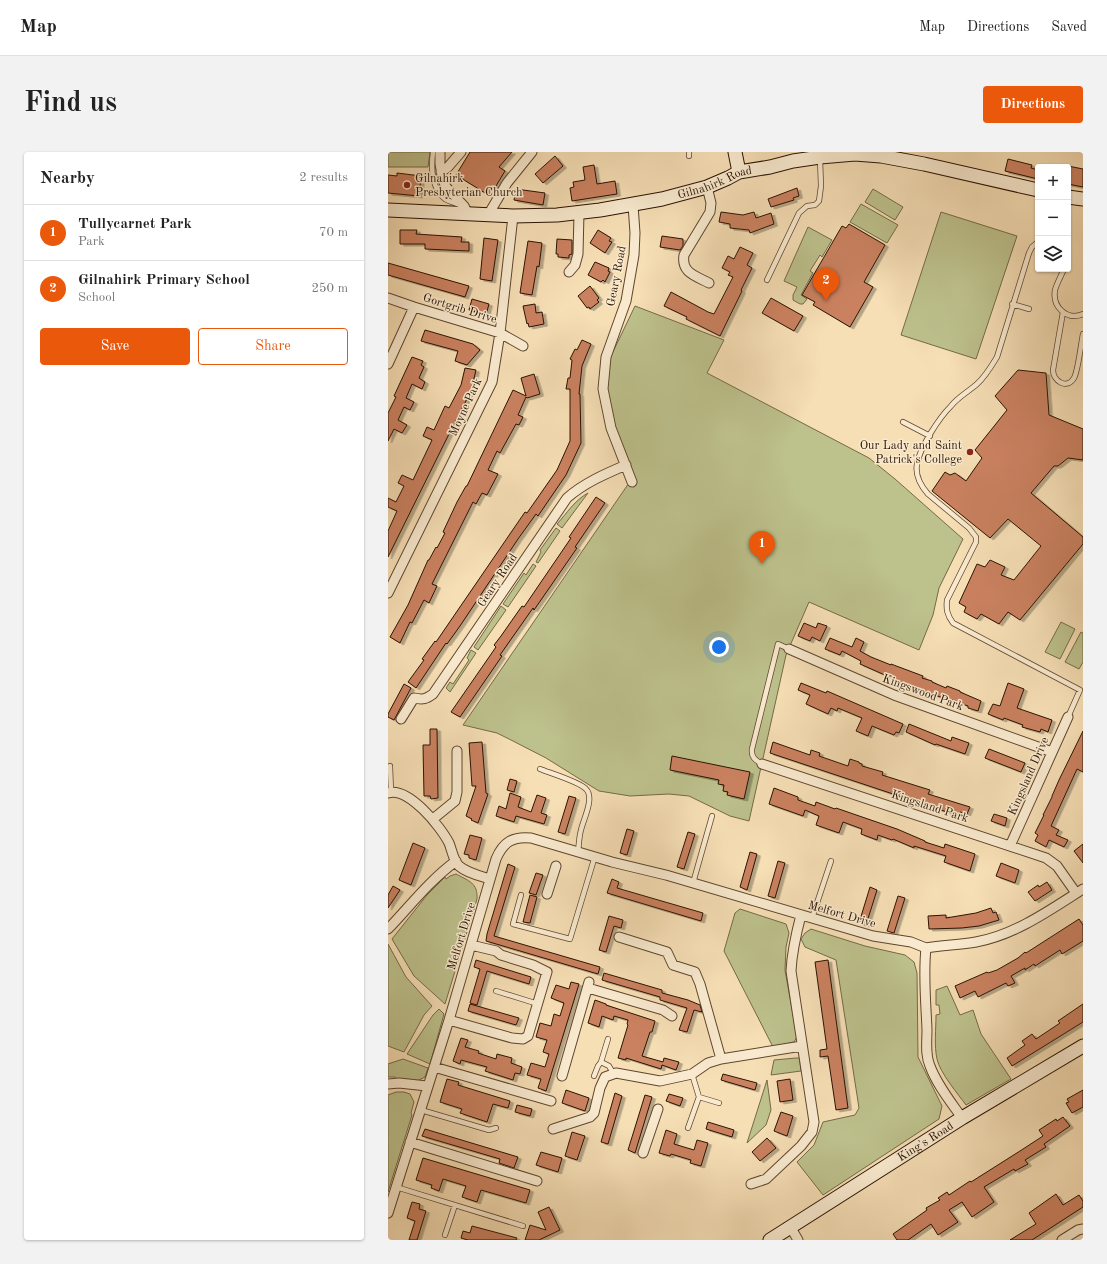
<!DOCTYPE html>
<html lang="en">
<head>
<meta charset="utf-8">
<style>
  body { margin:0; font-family:"Old Standard TT",serif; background:#f2f2f2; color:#222 }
  .controls { position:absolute; right:12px; top:12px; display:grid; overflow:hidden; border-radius:4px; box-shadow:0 1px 3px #0004 }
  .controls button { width:36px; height:36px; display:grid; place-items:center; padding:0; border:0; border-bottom:1px solid #e0e0e0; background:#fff; color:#222; font:20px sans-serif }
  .you { position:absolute; left:331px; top:495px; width:14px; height:14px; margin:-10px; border:3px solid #fff; border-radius:50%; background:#1a73e8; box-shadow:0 0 0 6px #1a73e833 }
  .badge { display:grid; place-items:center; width:26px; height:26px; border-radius:50%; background:#ea580c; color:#fff; font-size:13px; font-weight:700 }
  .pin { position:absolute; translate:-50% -33px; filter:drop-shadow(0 1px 2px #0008) }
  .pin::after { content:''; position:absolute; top:21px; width:14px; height:12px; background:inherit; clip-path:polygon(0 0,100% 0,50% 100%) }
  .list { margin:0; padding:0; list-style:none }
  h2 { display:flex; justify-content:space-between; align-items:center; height:52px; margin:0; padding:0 16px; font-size:17px }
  h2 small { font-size:13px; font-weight:400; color:#767676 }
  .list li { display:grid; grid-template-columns:26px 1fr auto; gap:12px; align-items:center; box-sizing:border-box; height:56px; padding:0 16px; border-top:1px solid #e0e0e0 }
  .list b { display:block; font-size:15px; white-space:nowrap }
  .list p { margin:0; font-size:13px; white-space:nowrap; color:#767676 }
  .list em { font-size:13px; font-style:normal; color:#767676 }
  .actions { display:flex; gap:8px; padding:12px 16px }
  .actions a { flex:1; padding:9px 0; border:1px solid #ea580c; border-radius:4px; text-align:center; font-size:14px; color:#ea580c }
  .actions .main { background:#ea580c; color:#fff }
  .icon { flex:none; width:22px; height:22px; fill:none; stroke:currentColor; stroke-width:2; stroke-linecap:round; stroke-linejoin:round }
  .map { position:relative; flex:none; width:695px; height:1088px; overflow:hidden; border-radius:4px }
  header { display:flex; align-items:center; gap:24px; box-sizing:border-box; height:56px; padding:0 20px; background:#fff; border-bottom:1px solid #e0e0e0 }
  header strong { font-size:19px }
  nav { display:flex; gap:22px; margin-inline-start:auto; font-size:14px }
  .intro { display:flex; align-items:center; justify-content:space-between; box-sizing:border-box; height:96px; padding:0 24px }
  h1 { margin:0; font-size:28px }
  .button { padding:10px 18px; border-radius:4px; background:#ea580c; color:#fff; font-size:14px; font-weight:700 }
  main { display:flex; gap:24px; padding:0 24px }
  aside { flex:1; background:#fff; border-radius:4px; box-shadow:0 1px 3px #0004 }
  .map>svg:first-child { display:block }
  .green { fill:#bdc18c; stroke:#746a47 }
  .building { fill:#ca8160; stroke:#2b1302; filter:url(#shadow) }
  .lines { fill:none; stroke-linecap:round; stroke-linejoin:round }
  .lane-casing { stroke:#5e462f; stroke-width:6 }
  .street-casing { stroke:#5e462f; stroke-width:11 }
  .secondary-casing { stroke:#2b1302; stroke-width:15 }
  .lane { stroke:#f9eacf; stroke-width:4.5 }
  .street { stroke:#f9eacf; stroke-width:9 }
  .secondary { stroke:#f9eacf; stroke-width:13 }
  .poi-dot { fill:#8f2418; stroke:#f9eacf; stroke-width:1.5 }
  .labels { text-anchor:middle; stroke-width:3; stroke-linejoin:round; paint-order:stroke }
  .poi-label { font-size:12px; fill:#2b1302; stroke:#f9eacf; text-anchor:start }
  .street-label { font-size:12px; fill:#2b1302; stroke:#f9eacf }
</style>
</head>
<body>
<header>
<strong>Map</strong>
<nav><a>Map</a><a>Directions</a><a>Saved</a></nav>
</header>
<div class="intro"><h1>Find us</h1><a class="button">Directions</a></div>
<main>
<aside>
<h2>Nearby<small>2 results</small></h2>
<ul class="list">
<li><span class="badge">1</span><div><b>Tullycarnet Park</b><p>Park</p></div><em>70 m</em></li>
<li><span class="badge">2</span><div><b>Gilnahirk Primary School</b><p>School</p></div><em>250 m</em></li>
</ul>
<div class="actions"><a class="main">Save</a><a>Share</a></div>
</aside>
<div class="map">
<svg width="695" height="1088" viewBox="0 0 695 1088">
  <defs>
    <filter id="shadow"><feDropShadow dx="3.5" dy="2" stdDeviation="0" flood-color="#0004"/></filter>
  </defs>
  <rect width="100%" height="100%" fill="#f6deb5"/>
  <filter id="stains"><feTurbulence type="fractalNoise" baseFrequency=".005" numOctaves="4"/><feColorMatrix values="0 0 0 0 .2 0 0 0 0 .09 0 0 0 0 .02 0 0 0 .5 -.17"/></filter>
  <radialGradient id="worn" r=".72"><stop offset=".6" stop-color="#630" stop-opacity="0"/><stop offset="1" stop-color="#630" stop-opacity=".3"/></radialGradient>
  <path class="green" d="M0,0H42L40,15H0Z
    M485,37L515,55L507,68L477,50Z
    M473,52L510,73L499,91L462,70Z
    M553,60L629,84L588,207L513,183Z
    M420,75L444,88L434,105L432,103L422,119L425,121L413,143L419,147L415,152H412L405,148V143L409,135L396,129Z
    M247,154L336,188L319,221L481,306L507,327L575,387L551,436L545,463L531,498L421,450L398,503L361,669L342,664L301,644L281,642L242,644L211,639L158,606L125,589L109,581L75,573L243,328L214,246L222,206Z
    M200,341L174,376L169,372C179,361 187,348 200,341Z
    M168,376L172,379L150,411L148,410L153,400L152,398Z
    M145,412L148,414L120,455L115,452L136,421L138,423Z
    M113,454L118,458L90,498L86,495Z
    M673,470L687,477L672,507L657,500Z
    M693,480L695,481V510L691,517L677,510Z
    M83,498L88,501L62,540L58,536L62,530L65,532L81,508L79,506Z
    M68,722C81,729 90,731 89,747L57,852L26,824L4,787L39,743L57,725L58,727L62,724Z
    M352,757L398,772L401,781L398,795L397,818L409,885L406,890L385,895L336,799L347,761Z
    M423,777L477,794L517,803L526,810L529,821L530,905L554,954L551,967L435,1043L409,1010L426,993L435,970L467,963L471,956L448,808L417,795L413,787L417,781Z
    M0,792L18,825L44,854L36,863L16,900L0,894Z
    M559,834L572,863L585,858L593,882L623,927L578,953C570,942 552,921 549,907C546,894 548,877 548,863L552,862L551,853H548V838Z
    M51,857L56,862L42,912L19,902L45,863Z
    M408,906H411L412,910L413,919L383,923L386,908Z
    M15,907L40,916L37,925L29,929L8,927L7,925H0V912Z
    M379,928L383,958L378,973L359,991Z
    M8,940H16L22,942L26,950L23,961L24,963L0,1040V943Z"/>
  <path class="building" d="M82,0H124L111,15L117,19L102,44L68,23Z
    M167,4L175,14L155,31L147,22Z
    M620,7L644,13L643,16L650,18V27L617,19Z
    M206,13L209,32L227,29L229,42L184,49L182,36L186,35L185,30L197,28L195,15Z
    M680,14L695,17V35L680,32Z
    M9,21L33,24L31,44L0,41V23L9,24Z
    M409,36L411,44L405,46L406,48L383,55L380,47Z
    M128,37L157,41L155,53L126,48Z
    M333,60L355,63L366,60L368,66L383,61L386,72L362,81L361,78L342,76V72L331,70Z
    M461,72L497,93L476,130L485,135L462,175L425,153L427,150L414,143L454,74L458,76Z
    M12,78H29L28,82L74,85L73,90H81V99L37,97V92H12Z
    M210,78L223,86L221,89L224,90L217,101L202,91Z
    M274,84L295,87V94L292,98L272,95Z
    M96,86L110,88L104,129L92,127Z
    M169,87L184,88V102L181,103V106L170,105V102H168Z
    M140,89L154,91L151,115L149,114L144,143L132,141Z
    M352,95L365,101L359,113L364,116L353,138L354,139L332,184L298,167L299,165L276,154L283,140L320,160L326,162L345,125L340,123L342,120L334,116L340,104L346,107Z
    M207,110L221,116L220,119L222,120L217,130L215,128L213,130L200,123Z
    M0,111L81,134L77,145L0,123Z
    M202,134L211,146L209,148L211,150L202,157L201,155L199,156L190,144Z
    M383,146L415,164L406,179L374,161Z
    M84,147L101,152L98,163L81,158Z
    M147,152L148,161L154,160L156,172L141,175L140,171L139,172L135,154Z
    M37,178L85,192L92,198L79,213L67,209L70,199L33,189Z
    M194,188L203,192L194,214L191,242H192L193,291L178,323L150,364L148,362L130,387L72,474L59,492L58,491L28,536L20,530L36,508L34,507L47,489L48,490L137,360L139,361L169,318L182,289V237H178L180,226H182L184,208L182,207L187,197L189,198Z
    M24,205L35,209L33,213L36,215L31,226L37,230L34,237L24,232L18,246L26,250L22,258L16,255L10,268L19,273L14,281L6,277L0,289V261L8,245L6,244Z
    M77,216L88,218L83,239L59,286L0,405V379L9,359L0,355V346L8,350L16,334L10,331L14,323L25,328L44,288L35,284L39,275L46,278L57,254L61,256L73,233Z
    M630,218L658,221L661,263L695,277V308L680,306L670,314H666L643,341L695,385V392L632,468L620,460L611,472L593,462L589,467L576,460L578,455L571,451L589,412L597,415L602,408L617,415L613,423L626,428L653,394L620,367L602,386L544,339L557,320L562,323L567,321L578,329L594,306L587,298L619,258L607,244Z
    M146,222L152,242L139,246L138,245L130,263L135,265L131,273L128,272L112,301L109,299L100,318L110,322L99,343L94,341L88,352L85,350L44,432L49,434L41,451L36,448L24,471L22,470L12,491L2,485L20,453L40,408H41L48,395L49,396L57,381L55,380L69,350L78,334H79L125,238L138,244L133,226Z
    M208,345L217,351L187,395L189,396L146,458L145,456L112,503L114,504L72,565L63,560L108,495L106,493L113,484L134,454L136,455L183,386L181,385Z
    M416,471L428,476L430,471L439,474L432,489L424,485L422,489L410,484Z
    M442,486L464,495L468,486L476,490L472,499L483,505L503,513V512L535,524L534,526L544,529V530L558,536L559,534L572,539V540L593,549L590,559L580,556V554L556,545L555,546L517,532L472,512L473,509L454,499L452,503L437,497Z
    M413,531L438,541L439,539L515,572L511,581L508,580L506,583L484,574L480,584L468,579L474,566L450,556L449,559L443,556L440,562L418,552L422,543L410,538Z
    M620,531L636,537L629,556L664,568L660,580L653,577L652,580L634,575L635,573L616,566L615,568L600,562L605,552L612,554Z
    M16,532L23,536L6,568L0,565V562Z
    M521,572L563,589L564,585L581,591L577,602L548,592L547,593L518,580Z
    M42,577H49L50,646L43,647L42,644H36L35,593H42Z
    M695,579V620L689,617L663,674L671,678L668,683L680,688L676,695L661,688L658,695L647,689L650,683L647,681L656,663H655L664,645V644L671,628Z
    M94,590L98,641L100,642L90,671L83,668L84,667L78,664L88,634H84L81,591Z
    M385,590L422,603L423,598L432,601L431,604L460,614L462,607L471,610V611L474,612V614L495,620L494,623L542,638L540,642L582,655L579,662L572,660L571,664L382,601Z
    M601,597L637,611L633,620L597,606Z
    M284,604L362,620L356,647L339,643L340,640L335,639L336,633L330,632L331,628L282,618Z
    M122,627L129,629L126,640L119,638Z
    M386,636L410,645V648L427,654L428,650L447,657L448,656L509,677L537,689V690L556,696L557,692L587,702L582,719L556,710L558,704L526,694V696L505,687L504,688L490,683L489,688L473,682L474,677L455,670L451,681L428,673L431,664L417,658L415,664L381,652Z
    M122,641L133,645L130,655L143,660L149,643L158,646L153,661L159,663L156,672L128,664L126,670L108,664L111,654L118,657Z
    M181,644L188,646L177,682L170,680Z
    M606,662L619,666L617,674L603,669Z
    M239,677L246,679L239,703L232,701Z
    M300,680L307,682L296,717L289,715Z
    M82,683L94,686L88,708L81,706V703L76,702Z
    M25,691L37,696L23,733L11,728Z
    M695,692V711L686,699Z
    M362,700L369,702L359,738L352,735Z
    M390,709L397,711L387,746L380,744Z
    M613,711L631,718L627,731L608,724Z
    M120,712L127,715L106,784L212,815L210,822L98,789L99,782Z
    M148,721L155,723L148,743L141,741Z
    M224,727L231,730L229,736L315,761L313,769L219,741Z
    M659,730L664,738L647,749L640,740L650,733L651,735Z
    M5,734L12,738L0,756V743Z
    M482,735L489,738L478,773L471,771Z
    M142,743L149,745L142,771L135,770Z
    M510,744L517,746L506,781L499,779Z
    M603,756L605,761L608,760L611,768L591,774L574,776L541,777L540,764L558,763V766L588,761Z
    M221,764L235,768L233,776L226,774L218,800L211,798Z
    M691,767L695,773V789L674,802L672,798L647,814L646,812L637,818V816L623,824L627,831L620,834L618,831L590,845L587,839L572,846L567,834L599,820L600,821L609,818L630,806L637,800L638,801Z
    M88,808L143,825L141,832L99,819L89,853L82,851L92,817L86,815Z
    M440,808L460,956L448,958L440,904L432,905V898L439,897L427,810Z
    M216,821L274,838V841L300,848L312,853L314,860L306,858L299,880L291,878L299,856L272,848V845L214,828Z
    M183,830L191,832L158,939L150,936L153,927L139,923L143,911L157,915L161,902L155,900L159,888L148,885L152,871L163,874L166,862L172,864L176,851L163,846L168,833L181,837Z
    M207,848L218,852V853L267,869L264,880H262L254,904L275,910L276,906L291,910L288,918L274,913L273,917L238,906V908L230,906L240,873L239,872L240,868L226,864L225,868L214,864L211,875L200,871Z
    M82,852L131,866L128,873L80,859Z
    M695,852V870L624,914L619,906L637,893L634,889L644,882L648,887L672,871L670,869Z
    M73,886L80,888L77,895L91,899L90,901L108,907L109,902L124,906L123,911L134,915L132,922L127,921L125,928L97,919L99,915L73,908L72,912L65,909Z
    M335,922L369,931L367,938L333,928Z
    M59,927L71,930L70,933L122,949L120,956L105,952L99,970L72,961L74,957L52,950Z
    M402,927L405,948L392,950L389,929Z
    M178,938L201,946L197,959L174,951Z
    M695,938V955L684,961L678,951L681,950L679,947Z
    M227,941L234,944L220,992L213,990Z
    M281,942L295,946L292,954L278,949Z
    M257,943L264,945L247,1001L240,998Z
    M129,953L144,957L142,964L127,960Z
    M393,960L405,964L399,984L386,979Z
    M675,965L682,974L656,992L658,995L637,1008L640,1012L627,1019L626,1017L596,1035L606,1050L584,1065L574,1050L561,1058L570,1070L550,1083L543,1072L520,1088H509L505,1082L539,1058L538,1056L552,1048L550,1046L559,1040L561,1043L582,1029L583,1030L632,999L655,984L651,978L668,967L669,969Z
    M320,970L346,978L344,985L318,977Z
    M37,977L130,1005L126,1016L111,1011L112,1007L34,984Z
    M278,978L289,982L286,992L306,998L309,988L320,991L313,1014L302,1011L303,1008L283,1002L282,1004L271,1001Z
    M184,980L197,984L189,1008L177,1004Z
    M379,986L388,996L372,1009L364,1000Z
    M153,1000L174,1006L170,1020L148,1013Z
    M35,1006L142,1038L138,1051L93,1038L89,1050L74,1045L78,1034L55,1027L51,1039L43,1036L44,1033L28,1028Z
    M668,1042L675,1053L691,1043L695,1049V1055L644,1088H622L648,1072L641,1061Z
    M24,1050L32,1052L31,1057L38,1059L29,1088H21L27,1069L19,1066Z
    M161,1055L172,1078L151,1088H137L142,1073L158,1078L150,1060Z
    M84,1074L129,1086L128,1088H80L73,1086L75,1079L82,1081Z"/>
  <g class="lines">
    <g class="lane-casing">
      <path id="lane" d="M45,0C43,16 43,36 57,47C62,50 68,51 72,53
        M301,4V0
        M650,90L644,95L641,101L609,205C603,215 597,225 589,232C580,240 570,245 563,254C551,266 532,295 529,312C527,323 533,334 540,342L581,376L588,385V390L559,448C558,457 559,463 565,471L692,538L680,565
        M676,117C673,124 669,131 667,138C664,155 679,169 695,162
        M379,128L411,61L419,54L427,53L431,49L433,34L432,7
        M624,152L641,157
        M675,160L665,218C665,229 679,238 686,226C690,219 693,192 695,182
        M515,270L542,284
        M374,612C367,608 363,605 364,597L390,492L401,497
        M2,614L3,640
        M152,617C162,621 192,630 198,637C207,646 195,668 193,678C191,685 191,692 190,700
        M305,731L324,664
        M133,743L125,772L182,787L207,704
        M424,766L443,709
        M108,839L150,852
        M213,910L221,914L225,921
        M206,924L210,914L213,910L220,887
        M311,945L331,951
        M33,958L101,978L108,976
        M300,976L311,945L304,922
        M8,1035L135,1074
        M57,1083L67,1053"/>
    </g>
    <g class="street-casing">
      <path id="street" d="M52,0V12L55,28L58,35L76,54L80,62
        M53,20L60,15L73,0
        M319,35L323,51L322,60L296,103C293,121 308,124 321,131
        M100,63L119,31L144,0
        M181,120L187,113L190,102L191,61
        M0,146L26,155L112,181L135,194
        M0,212L26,155
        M244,330L223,276L215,237L218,205L238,149L246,103L247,81L245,53
        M0,441L104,230L112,181L125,64
        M401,497L506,543L664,600
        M13,567L26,546C35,548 38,547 45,542L179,346C196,331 217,322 238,313
        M374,612L658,706L669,714L688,741
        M0,641C20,634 53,675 61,691C64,698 65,708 71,714C79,721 92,724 102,727
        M45,667L67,649L69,640V599
        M622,694L680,565
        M159,742L168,714
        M0,777C22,754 42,728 68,709
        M231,785L279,800L285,813L307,820L312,832L333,907
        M538,796C555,793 572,793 588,790C627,783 662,758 695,737
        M200,836L275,858L284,864
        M61,868L124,886L135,887L140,884L159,820L145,813L113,803L108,799L83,793
        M46,915L163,949
        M174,924L201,830
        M0,932L11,931L39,934
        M165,977L202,965L206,961L212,936L217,925L228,921L272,929L304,922L320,911L333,907L414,894
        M22,990L149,1029
        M255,1001L270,957
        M363,1032L378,1027L413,994L424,980L426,970L403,819C404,799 408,782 413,763
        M0,1061L61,868L108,707C115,690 125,684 143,686L224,710L278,723L485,784L523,790L538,796C535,823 538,851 539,878C539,890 537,903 542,914C549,933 563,950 574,966
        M403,1076L410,1088
        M674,1088L690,1078L695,1077"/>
    </g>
    <g class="secondary-casing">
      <g id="secondary">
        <path d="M347,0L351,20"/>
        <path d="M680,45L695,47"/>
        <path id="s1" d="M0,58L125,64L169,63L212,58L274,47L319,35L340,26L351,20L382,15L405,9L432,5L467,2L493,4L536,12L650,38"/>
        <path id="s2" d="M382,1088L574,966L695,894"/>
      </g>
    </g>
    <use href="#lane" class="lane"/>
    <use href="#street" class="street"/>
    <use href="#secondary" class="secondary"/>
  </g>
  <g class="poi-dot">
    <circle cx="19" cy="33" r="4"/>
    <circle cx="582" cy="300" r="4"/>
  </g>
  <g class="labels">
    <g class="poi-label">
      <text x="27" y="30">Gilnahirk<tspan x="27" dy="14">Presbyterian Church</tspan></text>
      <text x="574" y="297" text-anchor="end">Our Lady and Saint<tspan x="574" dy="14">Patrick's College</tspan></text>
    </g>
    <g class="street-label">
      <text dy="4" stroke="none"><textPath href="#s1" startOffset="331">Gilnahirk Road</textPath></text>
      <text transform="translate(228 124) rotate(-79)" y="4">Geary Road</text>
      <text transform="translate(72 156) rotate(17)" y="4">Gortgrib Drive</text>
      <text transform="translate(77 255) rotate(-65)" y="4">Moyne Park</text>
      <text transform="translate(109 428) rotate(-56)" y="4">Geary Road</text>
      <text transform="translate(535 540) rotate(20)" y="4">Kingswood Park</text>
      <text transform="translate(640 624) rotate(-66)" y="4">Kingsland Drive</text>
      <text transform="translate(542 654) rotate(18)" y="4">Kingsland Park</text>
      <text transform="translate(454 762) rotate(16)" y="4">Melfort Drive</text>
      <text transform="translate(73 784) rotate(-73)" y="4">Melfort Drive</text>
      <text dy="4" stroke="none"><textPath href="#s2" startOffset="184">King's Road</textPath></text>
    </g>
  </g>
  <rect width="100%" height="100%" filter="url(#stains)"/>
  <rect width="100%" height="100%" fill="url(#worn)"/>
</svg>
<div class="controls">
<button>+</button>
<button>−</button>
<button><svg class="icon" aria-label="layers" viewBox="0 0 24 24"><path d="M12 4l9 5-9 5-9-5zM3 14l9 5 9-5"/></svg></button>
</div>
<div class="you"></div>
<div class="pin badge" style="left:374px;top:412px">1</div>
<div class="pin badge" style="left:438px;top:149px">2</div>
</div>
</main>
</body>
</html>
